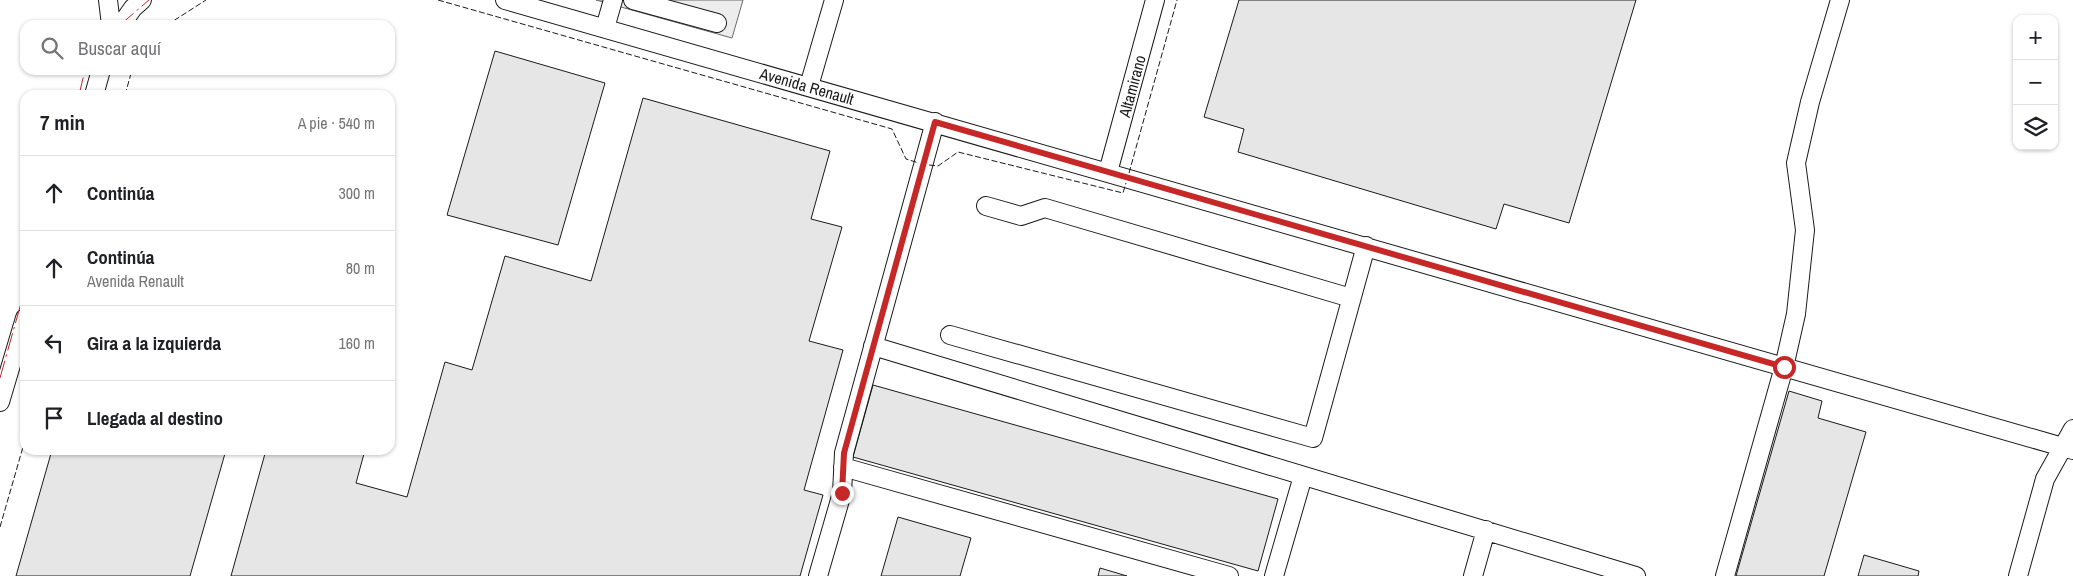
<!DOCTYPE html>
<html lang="es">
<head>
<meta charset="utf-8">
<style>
  body { margin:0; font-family:"Archivo Narrow",sans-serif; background:#f2f2f2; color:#202124 }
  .controls { position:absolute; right:15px; top:15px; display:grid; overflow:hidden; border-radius:10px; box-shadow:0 1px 4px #0004 }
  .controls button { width:45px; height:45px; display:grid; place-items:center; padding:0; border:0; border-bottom:1px solid #e0e0e0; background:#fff; color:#202124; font:25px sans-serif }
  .stop { position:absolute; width:15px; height:15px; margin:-11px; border:4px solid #c62828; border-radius:50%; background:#fff }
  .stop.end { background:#c62828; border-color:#fff; box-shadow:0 1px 5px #0008 }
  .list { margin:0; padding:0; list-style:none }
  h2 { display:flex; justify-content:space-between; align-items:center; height:65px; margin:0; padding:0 20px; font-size:21px }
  h2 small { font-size:16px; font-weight:400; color:#757577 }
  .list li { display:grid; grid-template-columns:32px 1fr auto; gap:15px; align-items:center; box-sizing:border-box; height:75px; padding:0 20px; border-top:1px solid #e0e0e0 }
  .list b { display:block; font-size:19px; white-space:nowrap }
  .list p { margin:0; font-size:16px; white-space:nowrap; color:#757577 }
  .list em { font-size:16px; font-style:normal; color:#757577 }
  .icon { flex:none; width:28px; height:28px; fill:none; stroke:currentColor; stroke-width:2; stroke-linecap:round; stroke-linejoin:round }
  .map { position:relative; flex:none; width:2073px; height:576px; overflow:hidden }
  .search { position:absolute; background:#fff; box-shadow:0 1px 4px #0004; left:20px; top:20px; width:375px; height:55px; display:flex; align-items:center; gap:12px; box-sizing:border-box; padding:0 18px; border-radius:15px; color:#757577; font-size:19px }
  .panel { position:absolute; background:#fff; box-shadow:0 1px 4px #0004; left:20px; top:90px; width:375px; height:365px; border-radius:15px }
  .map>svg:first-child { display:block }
  .parking { fill:#ededed; stroke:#6a6a6a }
  .building { fill:#e6e6e6; stroke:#1a1a1a }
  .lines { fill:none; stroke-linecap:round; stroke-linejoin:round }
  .minor-casing { stroke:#1a1a1a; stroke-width:20 }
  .minor { stroke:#fff; stroke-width:18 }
  .fence { stroke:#1a1a1a; stroke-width:1; stroke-dasharray:6 2.5; stroke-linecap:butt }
  .power { stroke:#c62828; stroke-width:1; stroke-dasharray:18 4 2.5 4; stroke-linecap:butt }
  .route { stroke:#c62828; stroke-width:6 }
  .labels { text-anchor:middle; stroke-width:4; stroke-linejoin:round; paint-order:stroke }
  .street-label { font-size:16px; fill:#1a1a1a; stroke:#fff }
</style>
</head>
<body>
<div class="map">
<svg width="2073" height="576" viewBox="0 0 2073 576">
  <rect width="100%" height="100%" fill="#fff"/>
  <path class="parking" d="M596,0H743L732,38Z"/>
  <path class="building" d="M1239,0H1636L1569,223L1504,204L1496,229L1238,152L1244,129L1204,117Z
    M495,51L605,83L558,245L447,215Z
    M643,98L830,151L811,219L842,227L809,341L843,350L804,490L823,495L800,576H231L266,450H365L356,483L407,497L445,362L472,370L505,256L591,281Z
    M873,385L1278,499L1258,571L853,457Z
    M1789,391L1822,401L1818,418L1866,432L1824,576H1736Z
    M52,450H226L190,576H16Z
    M898,517L971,538L960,576H881Z
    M1864,555L1919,571L1918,576H1858Z
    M1100,568L1127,576H1098Z"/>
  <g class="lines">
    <g class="minor-casing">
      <path id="minor" d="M108,0L111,25
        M505,0L2073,450
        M633,0L717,23
        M121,25L133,8L142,0
        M605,28L613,0
        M809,86L834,0
        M94,95L101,70
        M1108,172L1155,0
        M986,206L1021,216L1045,208L1351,298
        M950,335L1313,438L1366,246
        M873,346L1636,576
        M0,402L25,318
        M843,467L1229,576
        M818,576L842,493L844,453L935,122
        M1274,576L1303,476
        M1473,576L1486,530
        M1725,576L1784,367L1796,314L1805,230L1796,163L1810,102L1840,0
        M2018,576L2045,479L2073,429"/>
    </g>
    <use href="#minor" class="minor"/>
    <path class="fence" d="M438,0L892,129L906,159L919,163
      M167,25L206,0
      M125,95L132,70
      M929,165L938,166L958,152L1123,193L1126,183
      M1129,173L1177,0
      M0,527L25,440"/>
    <path class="power" d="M120,25L149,0
      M79,95L85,70
      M0,378L25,289"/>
  </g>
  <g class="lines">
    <path class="route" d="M842,493L844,453L935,122L1784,367"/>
  </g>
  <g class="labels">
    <g class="street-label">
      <text transform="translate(807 86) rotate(16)" y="6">Avenida Renault</text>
      <text transform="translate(1132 86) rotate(-75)" y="6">Altamirano</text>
    </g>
  </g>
</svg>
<div class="controls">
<button>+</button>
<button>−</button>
<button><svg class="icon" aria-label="layers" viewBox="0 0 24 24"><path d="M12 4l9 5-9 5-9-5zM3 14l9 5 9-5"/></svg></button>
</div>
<div class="stop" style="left:1784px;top:367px"></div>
<div class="stop end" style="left:842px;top:493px"></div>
<div class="search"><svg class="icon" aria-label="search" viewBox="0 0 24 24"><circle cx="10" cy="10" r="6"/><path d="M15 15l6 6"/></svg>Buscar aquí</div>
<section class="panel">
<h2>7 min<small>A pie · 540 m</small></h2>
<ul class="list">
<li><svg class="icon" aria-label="ahead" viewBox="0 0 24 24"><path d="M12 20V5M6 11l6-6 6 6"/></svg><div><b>Continúa</b></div><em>300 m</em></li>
<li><svg class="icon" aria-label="ahead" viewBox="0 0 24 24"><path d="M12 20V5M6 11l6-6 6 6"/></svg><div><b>Continúa</b><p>Avenida Renault</p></div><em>80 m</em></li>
<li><svg class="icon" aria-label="left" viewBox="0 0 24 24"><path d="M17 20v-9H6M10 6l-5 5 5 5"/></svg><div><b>Gira a la izquierda</b></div><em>160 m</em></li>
<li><svg class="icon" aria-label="arrive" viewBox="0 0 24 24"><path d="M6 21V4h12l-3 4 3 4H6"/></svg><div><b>Llegada al destino</b></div></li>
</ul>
</section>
</div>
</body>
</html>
